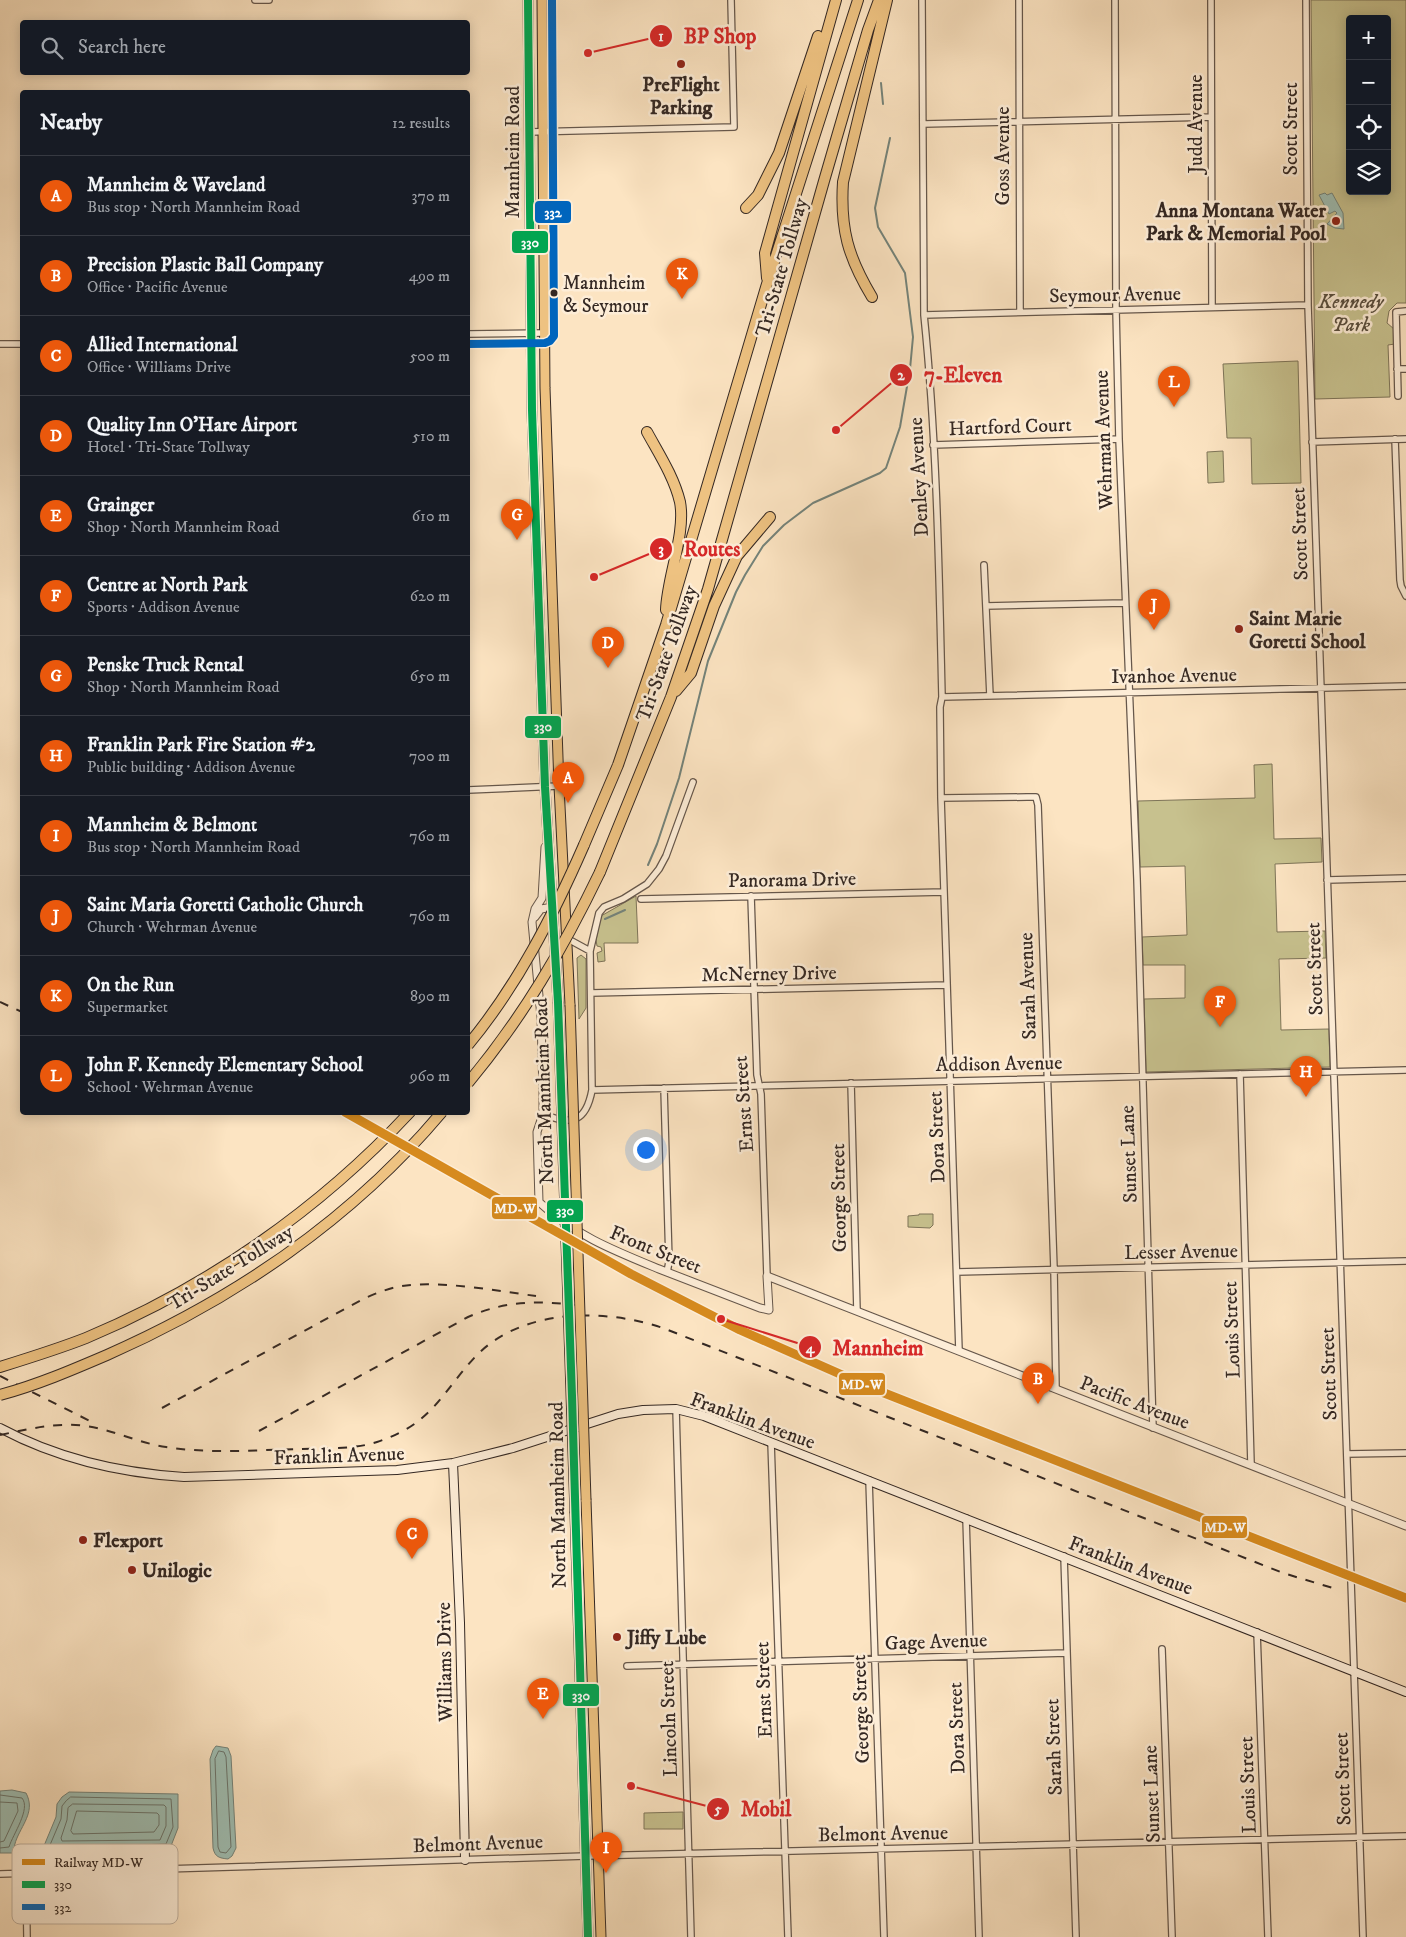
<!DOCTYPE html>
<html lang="en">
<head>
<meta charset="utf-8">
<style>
  body { margin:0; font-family:"IM FELL DW Pica",serif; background:#242831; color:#f1f3f6 }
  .controls { position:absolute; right:15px; top:15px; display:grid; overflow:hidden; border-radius:5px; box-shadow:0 2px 12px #0003 }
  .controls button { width:45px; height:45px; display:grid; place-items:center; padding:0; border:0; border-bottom:1px solid #363941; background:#171b24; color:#f1f3f6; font:25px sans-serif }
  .you { position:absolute; left:645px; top:1149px; width:18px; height:18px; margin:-12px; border:4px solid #fff; border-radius:50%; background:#1a73e8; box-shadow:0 0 0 8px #1a73e833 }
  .badge { display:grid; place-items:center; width:32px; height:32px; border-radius:50%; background:#ea580c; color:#fff; font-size:16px; font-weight:700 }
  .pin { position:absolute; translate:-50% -41px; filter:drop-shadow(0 1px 2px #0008) }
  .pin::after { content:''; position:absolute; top:26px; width:18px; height:15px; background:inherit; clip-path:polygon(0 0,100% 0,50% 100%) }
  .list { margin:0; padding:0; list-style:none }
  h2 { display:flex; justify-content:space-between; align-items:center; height:65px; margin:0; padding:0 20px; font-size:21px }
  h2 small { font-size:16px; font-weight:400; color:#9ea1a6 }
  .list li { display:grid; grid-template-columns:32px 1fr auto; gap:15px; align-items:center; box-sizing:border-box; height:80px; padding:0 20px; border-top:1px solid #363941 }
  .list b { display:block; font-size:19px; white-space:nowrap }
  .list p { margin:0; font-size:16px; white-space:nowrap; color:#9ea1a6 }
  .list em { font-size:16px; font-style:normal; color:#9ea1a6 }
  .icon { flex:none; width:28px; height:28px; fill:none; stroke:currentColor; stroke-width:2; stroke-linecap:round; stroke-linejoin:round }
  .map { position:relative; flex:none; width:1406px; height:1937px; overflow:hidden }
  .search { position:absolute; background:#171b24; box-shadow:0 2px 12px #0003; left:20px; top:20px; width:450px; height:55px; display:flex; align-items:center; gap:12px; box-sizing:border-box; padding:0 18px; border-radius:5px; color:#9ea1a6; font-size:19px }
  .panel { position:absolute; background:#171b24; box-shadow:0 2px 12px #0003; left:20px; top:90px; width:450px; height:1025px; border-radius:5px }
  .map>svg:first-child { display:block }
  .green { fill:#c7c18e; stroke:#7e7458; fill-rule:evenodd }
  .water { fill:#9fbfb4; stroke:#74837a }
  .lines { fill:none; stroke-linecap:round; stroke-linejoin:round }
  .shore { stroke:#6a746c; stroke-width:1 }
  .stream { stroke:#74837a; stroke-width:2 }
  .minor-casing { stroke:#66574b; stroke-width:8 }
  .tertiary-casing { stroke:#66574b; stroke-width:9 }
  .secondary-casing { stroke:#342823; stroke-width:10 }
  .primary-casing { stroke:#342823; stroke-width:11 }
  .motorway-casing { stroke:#342823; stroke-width:12 }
  .minor { stroke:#fdedd7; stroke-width:5.5 }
  .tertiary { stroke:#fdedd7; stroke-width:7 }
  .secondary { stroke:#fdedd7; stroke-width:8 }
  .primary { stroke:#eec281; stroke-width:9 }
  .motorway { stroke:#eec281; stroke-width:10 }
  .rail { stroke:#342823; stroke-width:2; stroke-dasharray:9 9; stroke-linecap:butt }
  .primary-bridge-casing { stroke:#342823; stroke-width:11; stroke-linecap:butt }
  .motorway-bridge-casing { stroke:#342823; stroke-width:12; stroke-linecap:butt }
  .primary-bridge { stroke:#eec281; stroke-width:9 }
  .motorway-bridge { stroke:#eec281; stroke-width:10 }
  .bus-1-casing { stroke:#fdedd7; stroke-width:11 }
  .bus-2-casing { stroke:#fdedd7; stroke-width:11 }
  .bus-1 { stroke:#00a651; stroke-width:8 }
  .bus-2 { stroke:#0065bd; stroke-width:8 }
  .rail-1-casing { stroke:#fdedd7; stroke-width:12 }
  .rail-1 { stroke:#d68a1e; stroke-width:9 }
  .poi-dot { fill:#8f2418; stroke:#fdedd7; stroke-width:2 }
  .bus-dot { fill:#342823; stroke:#fdedd7; stroke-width:2 }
  .labels { text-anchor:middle; stroke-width:5; stroke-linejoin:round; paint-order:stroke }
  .bus-label { font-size:19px; fill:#342823; stroke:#fdedd7; text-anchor:start }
  .poi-label { font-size:20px; font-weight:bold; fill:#342823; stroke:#fdedd7; text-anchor:start }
  .street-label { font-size:20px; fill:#342823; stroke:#fdedd7 }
  .park-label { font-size:20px; font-style:italic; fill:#594e3e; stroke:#fdedd7 }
  .key { fill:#fdedd7; stroke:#c1b2a1; stroke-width:1 }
  .key-label { font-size:14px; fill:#342823 }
  .leader { fill:none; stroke:#d62828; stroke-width:2 }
  .callout-dot { fill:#d62828; stroke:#fdedd7; stroke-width:2 }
  .mark-label { font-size:15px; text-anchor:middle; font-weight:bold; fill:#fff }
  .callout-label { font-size:21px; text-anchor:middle; font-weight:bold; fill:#d62828; stroke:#fdedd7; stroke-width:5; stroke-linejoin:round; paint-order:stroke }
  .line-badge { stroke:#fdedd7; stroke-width:2 }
  .badge-label { font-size:14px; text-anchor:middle; font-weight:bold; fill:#fff }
</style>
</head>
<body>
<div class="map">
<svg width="1406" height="1937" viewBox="0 0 1406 1937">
  <rect width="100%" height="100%" fill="#fce4c2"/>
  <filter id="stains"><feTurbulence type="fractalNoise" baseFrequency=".004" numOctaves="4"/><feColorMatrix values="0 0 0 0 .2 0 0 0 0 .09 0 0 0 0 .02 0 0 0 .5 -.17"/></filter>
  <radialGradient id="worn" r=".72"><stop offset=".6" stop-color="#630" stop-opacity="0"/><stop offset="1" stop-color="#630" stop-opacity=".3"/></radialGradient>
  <path class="green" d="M1311,0H1406V303H1397L1389,311L1387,323L1394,329L1395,344L1388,345L1390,397L1315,399ZM1350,19H1387V191H1350Z
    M1298,361L1301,483L1252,484L1251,438H1227L1223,364Z
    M1223,451L1224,482L1208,483L1207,452Z
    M1272,764L1274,839L1321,838L1322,862L1275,864L1277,932L1325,931L1326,958L1279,959L1281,1030L1329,1029L1330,1067L1146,1072L1144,999L1185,998V965H1143L1142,937L1187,935L1185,866L1140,867L1138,801L1255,798L1254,765Z
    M636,896L638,943H604L605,961L598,962L597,953L602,951L601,947L597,946L596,940L601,916Z
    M581,955L586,959V1008L579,1019L577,958Z
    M919,1214H933V1225L930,1228L908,1227V1216L919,1215Z
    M683,1812V1829H644V1813Z"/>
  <path class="water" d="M1325,193L1327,195L1332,193L1343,213L1344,229L1335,228L1327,224L1337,213L1335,211L1329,214L1319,195Z
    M216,1746L228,1748L231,1756L236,1848L232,1856L228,1859C219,1858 215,1857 213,1848L210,1759L213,1750Z
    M12,1790L26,1793C35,1810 24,1822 17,1838C15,1842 14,1848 13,1853H0V1791Z
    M69,1792L178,1794V1828L169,1851L41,1853L56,1817L57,1804L62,1797Z"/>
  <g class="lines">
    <path class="shore" d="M219,1751L224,1752L226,1757L231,1847L226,1853L220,1852L218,1847L215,1759Z
      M0,1795L22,1798C31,1809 13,1834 9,1847L0,1848
      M71,1797L171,1799L173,1827L166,1844L51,1848L50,1845L61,1819L62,1806L66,1801Z
      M0,1802L17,1803L18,1811L4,1841L0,1842
      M73,1804L164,1805L166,1807V1826L160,1840L62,1841L61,1838L67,1820L68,1808Z
      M77,1811L157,1813L159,1815V1825L154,1832L73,1834L71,1831Z"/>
    <path class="stream" d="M881,83L883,104
      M648,865L657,844L679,778L708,661L736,592L745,575L763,546L784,525L813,503L880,473L886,468L900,427L910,369L913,337L905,273L878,227L875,208L890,138
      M605,919L625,910"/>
    <g class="minor-casing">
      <path id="minor" d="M255,0H269
        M922,0L924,315C937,442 939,570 942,697L940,707L941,798L959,1351
        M1019,0L1020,312
        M1115,0L1116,310L1119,439L1137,879L1153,1428
        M1211,0L1212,307
        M1306,0L1308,305L1363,1937
        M924,124L1211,117
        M529,132L734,127L731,0
        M924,315L1308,305
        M468,334L544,333
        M0,344H22
        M1397,369H1406
        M1398,396L1396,312L1406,311
        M1395,439L1400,580L1401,586L1406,596
        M1312,442L1406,439
        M933,445L1119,439
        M984,565L990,696
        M986,606L1125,603
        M942,697L1406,686
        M468,790L559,786
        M941,798L1027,797H1036L1038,805L1054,1269L1056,1389
        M1327,880L1406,878
        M751,896L757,1075L761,1094L767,1276
        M641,899L944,892
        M568,939L590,951L599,913L604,907L623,899L647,884L659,869L666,856L693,782
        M591,993L947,985
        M1240,1074L1251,1464
        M851,1083L857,1311
        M664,1088L669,1262L667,1272
        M592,1090L1406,1070
        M543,1114C572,1126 586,1122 592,1090L590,951
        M957,1272L1406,1261
        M676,1409L691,1937
        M771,1442L788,1937
        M1347,1454L1406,1453
        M869,1480L884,1937
        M966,1518L979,1937
        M1064,1556L1076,1937
        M1257,1632L1268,1937
        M1162,1649L1172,1937
        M627,1666L1066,1653
        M26,1873L27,1937
        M0,1874L586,1856L1406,1836"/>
    </g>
    <g class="tertiary-casing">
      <path id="tertiary" d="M545,847L542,898L535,909L532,922L541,1017L543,1093V1114L537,1132L539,1202C574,1235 615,1251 659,1269C693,1282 726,1295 760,1308L769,1310L767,1276C980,1360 1193,1442 1406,1526
        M535,917L541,909L553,907"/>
    </g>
    <g class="secondary-casing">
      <path id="secondary" d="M0,1428C56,1458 121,1473 184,1477L397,1470L453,1463L513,1448L618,1414L643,1410L676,1409L704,1416L1406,1692
        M453,1463L460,1623L465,1860"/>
    </g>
    <g class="primary-casing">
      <path id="primary" d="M528,0L532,410L545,787L558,1002
        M542,0L545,388L559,786L570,1005
        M586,1500L601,1937
        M575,1513L588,1937"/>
    </g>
    <g class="motorway-casing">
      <path id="motorway" d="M746,208L758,195L779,153L818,36
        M767,278L765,253L836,0
        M872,297C848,257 840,229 843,182L887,0
        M647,432C659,454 674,477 680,502C686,534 667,577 666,610
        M676,691L691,673L714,606L737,556L770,517
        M584,845L618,765L666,625L767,284L858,0
        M600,872L671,697L708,589L824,181L868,30L879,0
        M0,1367C29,1358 58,1349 86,1338C208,1287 320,1209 410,1112"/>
    </g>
    <use href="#minor" class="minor"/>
    <use href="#tertiary" class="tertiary"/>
    <use href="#secondary" class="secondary"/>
    <use href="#primary" class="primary"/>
    <use href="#motorway" class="motorway"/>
    <path class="rail" d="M0,1002L22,1012
      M0,1376L96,1424
      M162,1408L365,1298C377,1293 389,1288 402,1286C440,1280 497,1291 536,1296
      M259,1431L468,1317C510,1299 541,1301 585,1306
      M0,1435C29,1429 56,1422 86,1426C113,1430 139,1443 166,1447C210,1454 255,1450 299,1449C324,1448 352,1450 377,1442C432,1424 440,1395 475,1357C521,1308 604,1308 663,1328L1283,1573L1336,1589"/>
    <g class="primary-bridge-casing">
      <path id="primary-bridge" d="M558,1002L575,1513
        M570,1005L586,1500"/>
    </g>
    <g class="motorway-bridge-casing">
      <path id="motorway-bridge" d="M468,1045C517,986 553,916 584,845
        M468,1083C523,1017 563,949 600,872
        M0,1395C37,1385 72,1370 107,1355C234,1299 352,1219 442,1112"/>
    </g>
    <use href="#primary-bridge" class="primary-bridge"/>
    <use href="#motorway-bridge" class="motorway-bridge"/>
    <g class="bus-1-casing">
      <path id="bus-1" d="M528,0L532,410L545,787L558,1002L572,1396L588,1937"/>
    </g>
    <g class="bus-2-casing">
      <path id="bus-2" d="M468,344L545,343L550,341L554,336L552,0"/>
    </g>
    <use href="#bus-1" class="bus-1"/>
    <use href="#bus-2" class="bus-2"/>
    <g class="rail-1-casing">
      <path id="rail-1" d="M345,1112L631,1274L740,1330L874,1389L1406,1598"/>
    </g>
    <use href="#rail-1" class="rail-1"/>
  </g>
  <g class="poi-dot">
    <circle cx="681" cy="64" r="5"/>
    <circle cx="1336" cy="221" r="5"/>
    <circle cx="1239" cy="629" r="5"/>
    <circle cx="83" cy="1540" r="5"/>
    <circle cx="132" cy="1570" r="5"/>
    <circle cx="617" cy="1637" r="5"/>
  </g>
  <circle class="bus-dot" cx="554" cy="293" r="4.5"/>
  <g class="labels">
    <g class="bus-label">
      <text x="563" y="289">Mannheim<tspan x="563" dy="23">&amp; Seymour</tspan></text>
    </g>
    <g class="poi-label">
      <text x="681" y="91" text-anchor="middle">PreFlight<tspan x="681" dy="23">Parking</tspan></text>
      <text x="1326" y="217" text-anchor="end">Anna Montana Water<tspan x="1326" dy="23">Park &amp; Memorial Pool</tspan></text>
      <text x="1249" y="625">Saint Marie<tspan x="1249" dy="23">Goretti School</tspan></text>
      <text x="93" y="1547">Flexport</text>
      <text x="142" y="1577">Unilogic</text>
      <text x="627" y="1644">Jiffy Lube</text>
    </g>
    <g class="street-label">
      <text transform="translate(1195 124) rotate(-90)" y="7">Judd Avenue</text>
      <text transform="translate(1290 129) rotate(-90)" y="7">Scott Street</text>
      <text transform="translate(512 152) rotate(-90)" y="7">Mannheim Road</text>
      <text transform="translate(1002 156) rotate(-90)" y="7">Goss Avenue</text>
      <text transform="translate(781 267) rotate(-74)" y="7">Tri-State Tollway</text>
      <text transform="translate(1115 294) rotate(-1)" y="7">Seymour Avenue</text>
      <text transform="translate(1010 426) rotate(-2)" y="7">Hartford Court</text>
      <text transform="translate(1103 440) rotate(-92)" y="7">Wehrman Avenue</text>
      <text transform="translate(918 477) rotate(-93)" y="7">Denley Avenue</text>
      <text transform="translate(1299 534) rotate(-92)" y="7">Scott Street</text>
      <text transform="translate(666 653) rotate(-70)" y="7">Tri-State Tollway</text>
      <text transform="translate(1174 675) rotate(-1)" y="7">Ivanhoe Avenue</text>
      <text transform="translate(792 879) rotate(-1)" y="7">Panorama Drive</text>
      <text transform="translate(1314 969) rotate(-92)" y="7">Scott Street</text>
      <text transform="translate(769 973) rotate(-1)" y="7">McNerney Drive</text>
      <text transform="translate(1027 986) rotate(-92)" y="7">Sarah Avenue</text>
      <text transform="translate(999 1063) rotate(-1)" y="7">Addison Avenue</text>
      <text transform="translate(543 1091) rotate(-92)" y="7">North Mannheim Road</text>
      <text transform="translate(743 1104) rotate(-94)" y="7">Ernst Street</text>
      <text transform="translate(936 1137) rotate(-92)" y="7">Dora Street</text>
      <text transform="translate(1128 1154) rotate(-92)" y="7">Sunset Lane</text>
      <text transform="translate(838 1198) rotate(-91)" y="7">George Street</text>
      <text transform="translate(656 1249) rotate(22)" y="7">Front Street</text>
      <text transform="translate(1181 1251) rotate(-1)" y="7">Lesser Avenue</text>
      <text transform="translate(230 1267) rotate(-32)" y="7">Tri-State Tollway</text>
      <text transform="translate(1231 1330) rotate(-92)" y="7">Louis Street</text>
      <text transform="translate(1328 1374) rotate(-92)" y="7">Scott Street</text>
      <text transform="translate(1135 1402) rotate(21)" y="7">Pacific Avenue</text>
      <text transform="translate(753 1420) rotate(20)" y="7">Franklin Avenue</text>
      <text transform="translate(339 1455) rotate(-2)" y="7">Franklin Avenue</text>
      <text transform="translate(557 1495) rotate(-91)" y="7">North Mannheim Road</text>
      <text transform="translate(1131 1565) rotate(21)" y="7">Franklin Avenue</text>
      <text transform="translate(936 1641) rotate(-2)" y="7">Gage Avenue</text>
      <text transform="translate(444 1662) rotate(-91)" y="7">Williams Drive</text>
      <text transform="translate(763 1690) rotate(-92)" y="7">Ernst Street</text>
      <text transform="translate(860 1709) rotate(-92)" y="7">George Street</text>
      <text transform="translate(668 1719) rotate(-92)" y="7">Lincoln Street</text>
      <text transform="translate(956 1728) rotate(-92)" y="7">Dora Street</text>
      <text transform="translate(1053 1747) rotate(-92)" y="7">Sarah Street</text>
      <text transform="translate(1342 1779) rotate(-92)" y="7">Scott Street</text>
      <text transform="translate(1247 1785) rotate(-92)" y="7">Louis Street</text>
      <text transform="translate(1151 1794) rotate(-92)" y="7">Sunset Lane</text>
      <text transform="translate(883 1833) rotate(-1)" y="7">Belmont Avenue</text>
      <text transform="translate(478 1843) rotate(-2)" y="7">Belmont Avenue</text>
    </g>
    <g class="park-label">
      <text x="1351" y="308">Kennedy<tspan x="1351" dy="23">Park</tspan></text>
    </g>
  </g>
  <rect x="12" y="1844" width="166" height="80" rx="8" class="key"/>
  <rect x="22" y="1859" width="23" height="6" fill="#d68a1e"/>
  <rect x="22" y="1881" width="23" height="7" fill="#00a651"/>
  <rect x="22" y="1904" width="23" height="6" fill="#0065bd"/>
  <g class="key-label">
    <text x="54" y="1867">Railway MD-W</text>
    <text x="54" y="1889">330</text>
    <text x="54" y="1912">332</text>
  </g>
  <path class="leader" d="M588 53L661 36M836 430L901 375M594 577L661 549M721 1319L810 1347M631 1786L718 1809"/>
  <g class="callout-dot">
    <circle cx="588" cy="53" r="5"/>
    <circle cx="836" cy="430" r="5"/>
    <circle cx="594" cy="577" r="5"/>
    <circle cx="721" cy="1319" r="5"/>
    <circle cx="631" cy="1786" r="5"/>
    <circle cx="661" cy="36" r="12"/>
    <circle cx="901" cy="375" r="12"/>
    <circle cx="661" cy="549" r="12"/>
    <circle cx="810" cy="1347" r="12"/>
    <circle cx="718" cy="1809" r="12"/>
  </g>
  <g class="mark-label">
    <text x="661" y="41">1</text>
    <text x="901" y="380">2</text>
    <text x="661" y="554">3</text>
    <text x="810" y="1353">4</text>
    <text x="718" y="1814">5</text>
  </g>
  <g class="callout-label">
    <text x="720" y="43">BP Shop</text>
    <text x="963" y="382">7-Eleven</text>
    <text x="712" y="556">Routes</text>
    <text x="878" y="1355">Mannheim</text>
    <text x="766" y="1816">Mobil</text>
  </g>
  <g class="line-badge">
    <rect x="534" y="200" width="38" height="24" rx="5" fill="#0065bd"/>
    <rect x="511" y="230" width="38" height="24" rx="5" fill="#00a651"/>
    <rect x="524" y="715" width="38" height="24" rx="5" fill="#00a651"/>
    <rect x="491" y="1196" width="47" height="24" rx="5" fill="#d68a1e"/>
    <rect x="546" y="1199" width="38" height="24" rx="5" fill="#00a651"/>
    <rect x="838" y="1372" width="48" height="24" rx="5" fill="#d68a1e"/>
    <rect x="1201" y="1515" width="47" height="24" rx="5" fill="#d68a1e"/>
    <rect x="562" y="1683" width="38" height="24" rx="5" fill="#00a651"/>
  </g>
  <g class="badge-label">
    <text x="553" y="217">332</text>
    <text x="530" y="247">330</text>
    <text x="543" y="731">330</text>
    <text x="515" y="1213">MD-W</text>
    <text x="565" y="1215">330</text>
    <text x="862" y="1389">MD-W</text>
    <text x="1225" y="1532">MD-W</text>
    <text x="581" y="1700">330</text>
  </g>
  <rect width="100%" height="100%" filter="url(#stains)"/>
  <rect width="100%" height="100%" fill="url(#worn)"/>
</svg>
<div class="controls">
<button>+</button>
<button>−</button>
<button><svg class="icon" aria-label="locate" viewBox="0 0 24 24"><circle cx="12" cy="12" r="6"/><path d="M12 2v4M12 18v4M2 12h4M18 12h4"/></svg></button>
<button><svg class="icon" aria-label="layers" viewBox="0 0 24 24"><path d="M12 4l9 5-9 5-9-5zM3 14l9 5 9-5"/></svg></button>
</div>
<div class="you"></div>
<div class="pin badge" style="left:568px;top:803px">A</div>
<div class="pin badge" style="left:1038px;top:1404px">B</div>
<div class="pin badge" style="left:412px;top:1559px">C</div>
<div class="pin badge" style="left:608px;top:668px">D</div>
<div class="pin badge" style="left:543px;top:1719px">E</div>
<div class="pin badge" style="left:1220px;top:1027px">F</div>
<div class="pin badge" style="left:517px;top:540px">G</div>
<div class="pin badge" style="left:1306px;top:1097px">H</div>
<div class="pin badge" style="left:606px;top:1873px">I</div>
<div class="pin badge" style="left:1154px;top:630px">J</div>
<div class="pin badge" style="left:682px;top:299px">K</div>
<div class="pin badge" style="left:1174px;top:407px">L</div>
<div class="search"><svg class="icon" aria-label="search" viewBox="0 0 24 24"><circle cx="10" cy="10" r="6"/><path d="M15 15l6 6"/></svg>Search here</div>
<section class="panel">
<h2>Nearby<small>12 results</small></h2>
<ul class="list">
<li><span class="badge">A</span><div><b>Mannheim &amp; Waveland</b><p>Bus stop · North Mannheim Road</p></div><em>370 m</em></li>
<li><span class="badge">B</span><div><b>Precision Plastic Ball Company</b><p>Office · Pacific Avenue</p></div><em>490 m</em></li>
<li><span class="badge">C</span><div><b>Allied International</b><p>Office · Williams Drive</p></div><em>500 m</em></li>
<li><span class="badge">D</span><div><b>Quality Inn O'Hare Airport</b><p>Hotel · Tri-State Tollway</p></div><em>510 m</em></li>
<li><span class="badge">E</span><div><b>Grainger</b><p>Shop · North Mannheim Road</p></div><em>610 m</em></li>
<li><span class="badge">F</span><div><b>Centre at North Park</b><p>Sports · Addison Avenue</p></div><em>620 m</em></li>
<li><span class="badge">G</span><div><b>Penske Truck Rental</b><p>Shop · North Mannheim Road</p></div><em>650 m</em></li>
<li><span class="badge">H</span><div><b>Franklin Park Fire Station #2</b><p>Public building · Addison Avenue</p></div><em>700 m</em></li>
<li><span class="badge">I</span><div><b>Mannheim &amp; Belmont</b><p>Bus stop · North Mannheim Road</p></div><em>760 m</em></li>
<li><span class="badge">J</span><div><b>Saint Maria Goretti Catholic Church</b><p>Church · Wehrman Avenue</p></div><em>760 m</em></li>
<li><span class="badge">K</span><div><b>On the Run</b><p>Supermarket</p></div><em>890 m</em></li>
<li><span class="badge">L</span><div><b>John F. Kennedy Elementary School</b><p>School · Wehrman Avenue</p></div><em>960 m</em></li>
</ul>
</section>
</div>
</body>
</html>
